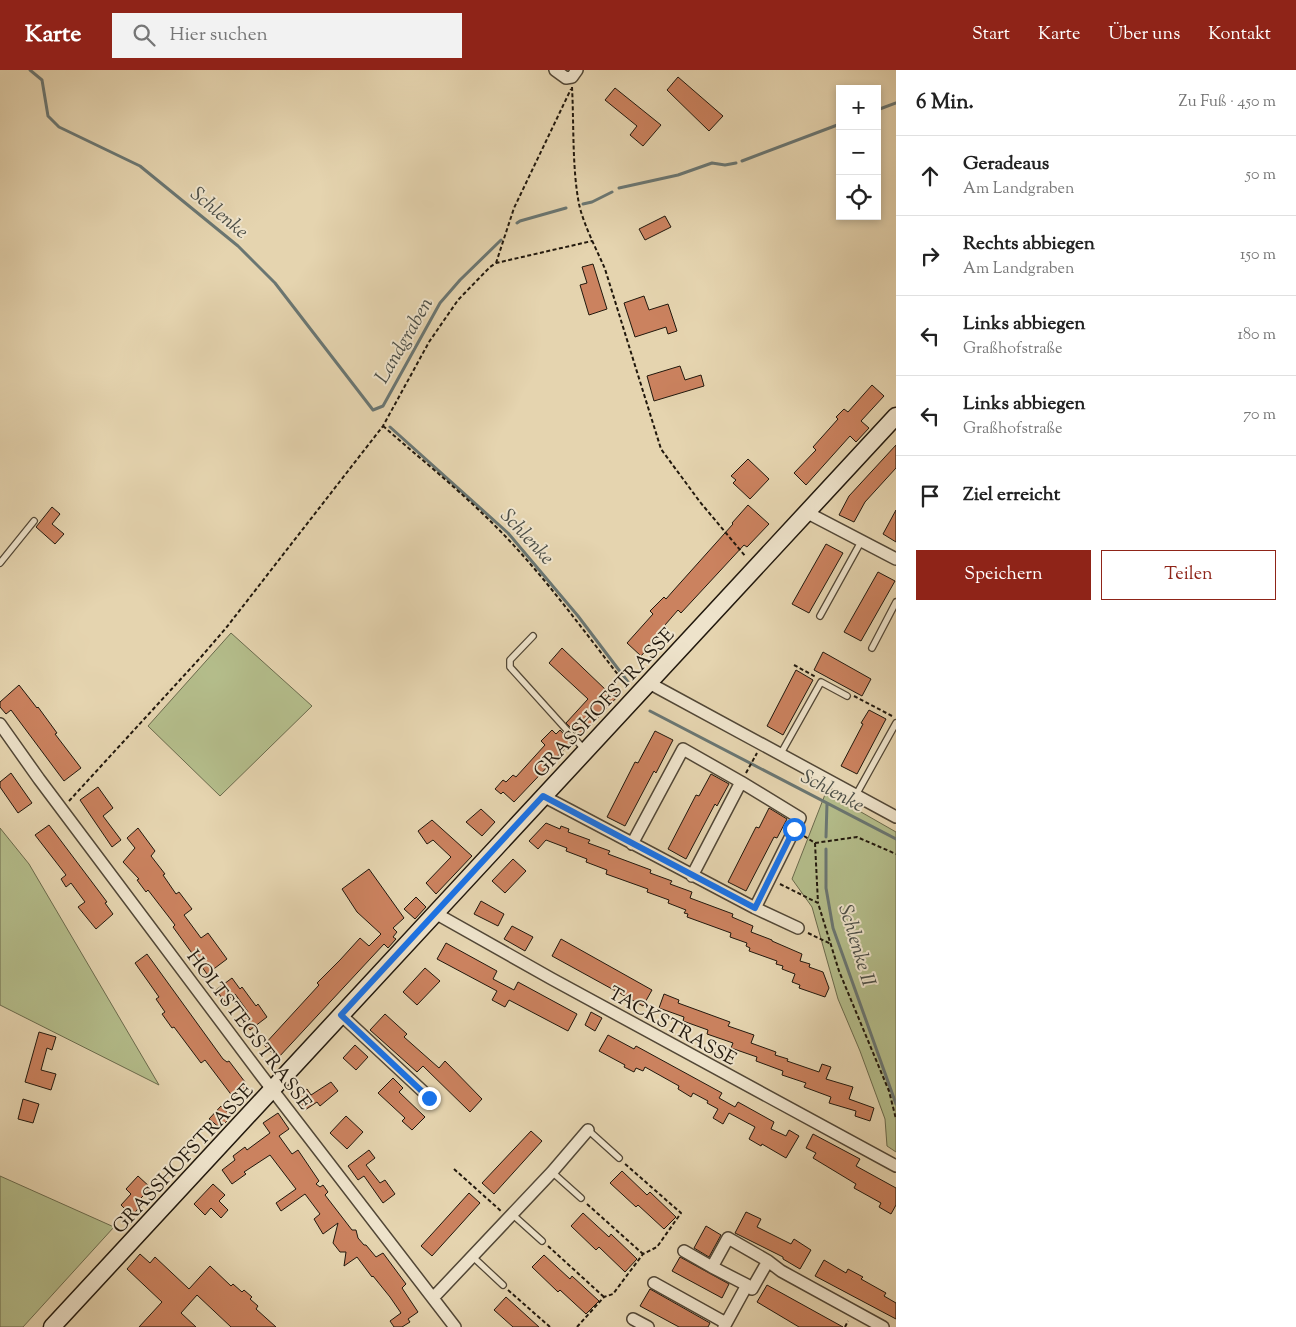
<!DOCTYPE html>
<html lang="de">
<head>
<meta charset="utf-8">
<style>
  body { margin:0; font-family:"Sorts Mill Goudy",serif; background:#f2f2f2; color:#222 }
  .controls { position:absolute; right:15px; top:15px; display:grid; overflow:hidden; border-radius:0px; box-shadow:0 2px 8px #0003 }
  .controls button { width:45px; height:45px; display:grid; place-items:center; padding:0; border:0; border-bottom:1px solid #e0e0e0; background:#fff; color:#222; font:25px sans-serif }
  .stop { position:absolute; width:15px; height:15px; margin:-11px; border:4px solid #1a73e8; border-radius:50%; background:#fff }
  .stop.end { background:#1a73e8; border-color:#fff; box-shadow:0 1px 5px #0008 }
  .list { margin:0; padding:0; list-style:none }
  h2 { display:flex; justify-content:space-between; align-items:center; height:65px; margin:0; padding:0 20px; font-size:21px }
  h2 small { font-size:16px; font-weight:400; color:#767676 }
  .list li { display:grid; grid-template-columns:32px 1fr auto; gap:15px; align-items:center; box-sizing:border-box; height:80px; padding:0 20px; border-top:1px solid #e0e0e0 }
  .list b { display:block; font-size:19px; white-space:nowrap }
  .list p { margin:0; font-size:16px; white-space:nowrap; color:#767676 }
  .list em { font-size:16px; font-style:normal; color:#767676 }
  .actions { display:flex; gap:10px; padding:15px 20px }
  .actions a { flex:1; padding:11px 0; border:1px solid #8f2418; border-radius:0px; text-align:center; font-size:18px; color:#8f2418 }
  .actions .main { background:#8f2418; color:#fff }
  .icon { flex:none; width:28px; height:28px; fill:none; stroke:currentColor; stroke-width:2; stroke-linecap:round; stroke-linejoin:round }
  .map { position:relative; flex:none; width:896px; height:1257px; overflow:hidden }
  header { display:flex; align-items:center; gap:30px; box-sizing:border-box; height:70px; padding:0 25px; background:#8f2418; color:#fff }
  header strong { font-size:24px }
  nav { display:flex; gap:28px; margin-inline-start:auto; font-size:18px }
  .search { width:350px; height:45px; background:#f2f2f2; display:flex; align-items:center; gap:12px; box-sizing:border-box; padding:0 18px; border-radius:0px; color:#767676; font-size:19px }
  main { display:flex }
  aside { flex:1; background:#fff }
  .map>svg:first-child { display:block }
  .green { fill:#b4bd8b; stroke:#6a6a4c }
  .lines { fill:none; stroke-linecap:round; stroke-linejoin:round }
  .stream { stroke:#6a7672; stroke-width:3 }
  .building { fill:#cb825f; stroke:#21180d }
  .lane-casing { stroke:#524736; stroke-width:8 }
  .street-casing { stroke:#524736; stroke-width:14 }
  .secondary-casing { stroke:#21180d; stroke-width:19 }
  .path { stroke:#21180d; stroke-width:2; stroke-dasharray:4 2.5; stroke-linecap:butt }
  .lane { stroke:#eee3cb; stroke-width:5.5 }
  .street { stroke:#eee3cb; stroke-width:11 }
  .secondary { stroke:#eee3cb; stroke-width:16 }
  .route { stroke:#1a73e8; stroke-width:6 }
  .labels { text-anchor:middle; stroke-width:4; stroke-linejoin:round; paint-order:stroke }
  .street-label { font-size:19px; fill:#21180d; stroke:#eee3cb }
  .water-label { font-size:20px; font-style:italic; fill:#4c4f48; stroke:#eee3cb }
</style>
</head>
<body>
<header>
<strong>Karte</strong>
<div class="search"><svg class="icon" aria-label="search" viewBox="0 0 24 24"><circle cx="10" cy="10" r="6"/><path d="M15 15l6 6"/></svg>Hier suchen</div>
<nav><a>Start</a><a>Karte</a><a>Über uns</a><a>Kontakt</a></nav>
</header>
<main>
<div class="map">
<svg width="896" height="1257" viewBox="0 0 896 1257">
  <rect width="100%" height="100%" fill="#e5d4af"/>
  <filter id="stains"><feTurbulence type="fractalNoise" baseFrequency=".004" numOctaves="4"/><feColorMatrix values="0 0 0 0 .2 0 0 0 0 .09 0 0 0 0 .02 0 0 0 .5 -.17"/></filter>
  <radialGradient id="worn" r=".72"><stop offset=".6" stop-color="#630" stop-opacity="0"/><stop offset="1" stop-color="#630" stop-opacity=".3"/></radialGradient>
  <path class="green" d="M231,563L312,636L220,726L148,656Z
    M826,722L896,762V1082L887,1076L885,1049L860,981L838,929L812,837L792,809Z
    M0,758L29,794L159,1015L0,935Z
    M0,1106L114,1157L23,1257H0Z"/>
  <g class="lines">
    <path class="stream" d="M30,0L42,10L48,46L59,57L140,96L238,176L275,213L373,340L383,336L440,233L460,210L501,170
      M877,40L896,33
      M742,91L840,54
      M619,118L678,105L712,93L725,95L736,93
      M583,134L592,132L612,122
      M517,153L520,151L566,138
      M390,357L508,463L578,546L628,612
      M650,641L896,769
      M826,767L827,733
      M826,779V818L833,858L896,1034"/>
  </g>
  <path class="building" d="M678,7L723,46L709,61L667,20Z
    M615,18L661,55L643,76L630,65L637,56L605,30Z
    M665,146L671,157L645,170L639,159Z
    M593,194L607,239L589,245L580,215L587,213L582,197Z
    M644,226L649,240L668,234L677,261L668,264L666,257L635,267L624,233Z
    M680,296L685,310L701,305L704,316L654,331L647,306Z
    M872,315L884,326L861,351L869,358L856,372L850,366L806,415L794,403L816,380L813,377L838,349L836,347L844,339L848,342Z
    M896,375V398L865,432L854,452L839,445L849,426Z
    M748,389L769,409L750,429L733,413L736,410L731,406Z
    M748,435L769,454L747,477L744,475L681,543L678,540L665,555L667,557L641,586L627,573L653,544L650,541L664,527L666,529L673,521L733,454L732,453Z
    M52,437L60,444L52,454L64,464L55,474L36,457Z
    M896,440V472L883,464Z
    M826,474L843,483L809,543L792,534Z
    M878,502L895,511L861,571L844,562Z
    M562,578L607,621L610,617L619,625L581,666L579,664L578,665L566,653L588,629L549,593Z
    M823,582L871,609L862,626L814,600Z
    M796,600L813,610L783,665L767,656Z
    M19,615L37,638L38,637L57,663L55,664L81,698L64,711L11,640L6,644L0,637V632Z
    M869,640L886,649L857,704L841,696L863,654L861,653Z
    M552,660L556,664L560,660L571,672L514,732L503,722L501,724L495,719L503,710L506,712L513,705L516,707L545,675L541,671Z
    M655,661L673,670L656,703L654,701L625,756L607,747L635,692L638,693Z
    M11,703L32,733L18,743L0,717V712Z
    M711,704L729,714L717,736L715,734L686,789L668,779L696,725L699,726Z
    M98,717L113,738L103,746L121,770L112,777L80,730Z
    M769,738L787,749L777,768L774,767L746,821L728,812L756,757L759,758Z
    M481,739L495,752L482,766L466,752Z
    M432,750L472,786L436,824L426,813L451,787L433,770L427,774L418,761Z
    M546,753L560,759L561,756L569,759L568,762L590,770L588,773L610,781L608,784L651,800L650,803L672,811L670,814L692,822L690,828L733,844L732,847L753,856L751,862L772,870V871L802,884L800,891L810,894L809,897L823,902L829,918L825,927L799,918L800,915L792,912L795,904L782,899L783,896L776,894L777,891L749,881L750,878L746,876L747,873L730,867L731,863L687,847L688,844L684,843L686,840L668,833L669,830L647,822L648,819L606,804L607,800L586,792L587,789L566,781L567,778L546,770L538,779L529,771Z
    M49,755L107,832L105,833L113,844L96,859L78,837L85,832L71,813L66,817L61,809L66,805L35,765Z
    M138,758L155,781L151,786L165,804L163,805L176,824L179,822L192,839L184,845L201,868L208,863L227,889L207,904L173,857L175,855L148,820L146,822L137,810L139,809L123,792L135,778L127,768Z
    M513,789L526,801L505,823L492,811Z
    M369,799L404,848L393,858L397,862L393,867L396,869L388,878L384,874L278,988L264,975L319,915L317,913L340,890L360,868L369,876L381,864L357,842L342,819Z
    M416,827L426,837L415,849L404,839Z
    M481,831L504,844L498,856L474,844Z
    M512,856L533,867L525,881L504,869Z
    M561,869L652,920L643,936L552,886Z
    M446,873L497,901L493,909L514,920L518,912L577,944L568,961L509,930L505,937L492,930L497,921L437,889Z
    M147,884L223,989L227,992L229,991L245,1012L243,1014L246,1017L233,1027L205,990L201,993L174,957L172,958L162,944L165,942L156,929L159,927L135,893Z
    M425,898L440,911L417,935L403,922Z
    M232,908L240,919L242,917L256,936L258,934L267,947L250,960L241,947L248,942L235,924L225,932L216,920Z
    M664,924L679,930L678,933L730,952L728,956L754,965L751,973L776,982L775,985L788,989L787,991L819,1002L822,994L831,997L826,1009L853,1017L849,1029L874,1038L870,1051L855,1046L856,1041L829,1033L831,1027L804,1017L806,1013L782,1005L783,1001L756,991L757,987L731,978L733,973L707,964L708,960L683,951L684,947L659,938Z
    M591,942L602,948L595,961L585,955Z
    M385,944L407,964L404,967L439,998L445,991L482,1029L470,1042L423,996L417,1002L370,960Z
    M39,962L56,967L52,980L47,978L41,1000L56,1004L51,1020L25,1012Z
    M608,965L634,979L636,976L722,1023L719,1028L735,1037L738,1032L774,1052L771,1059L786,1066L789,1060L799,1066L786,1088L762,1074L761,1076L749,1069L755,1057L729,1043L723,1054L713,1048L718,1039L707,1033L708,1031L693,1023L691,1027L678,1019L679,1016L645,997L643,1001L636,998L634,1002L624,997L625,995L599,981Z
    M355,975L368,987L356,1000L343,988Z
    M393,1008L403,1018L399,1022L425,1047L412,1060L402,1051L405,1048L378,1023Z
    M331,1012L338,1021L320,1036L317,1032L305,1040L296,1027L307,1019L311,1025Z
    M23,1029L39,1034L33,1053L18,1049Z
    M221,1036L232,1046L220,1058L209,1049Z
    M278,1043L289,1059L279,1066L292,1084L298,1080L319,1111L316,1114L320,1117L323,1115L328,1122L325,1125L352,1160H356L358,1168L364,1175H366L376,1187L383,1183L406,1214L402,1218L418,1242L408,1249L410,1252L402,1257H394L390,1251L401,1243L390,1227L373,1206L372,1207L357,1187L344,1196L346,1182H340L333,1173L338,1153L323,1164L314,1149L320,1144L305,1124L281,1141L276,1133L296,1119L270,1085L244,1102L246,1104L232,1114L222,1100L235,1090L233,1086L245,1077L247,1080L270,1063L263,1053Z
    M346,1046L363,1062L347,1079L330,1063Z
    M531,1061L542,1071L494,1124L482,1113Z
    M813,1064L860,1089L856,1096L896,1118V1135L891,1144L879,1137L881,1133L854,1118L856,1114L813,1088L816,1083L806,1078Z
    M369,1080L375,1088L366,1095L380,1113L385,1110L395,1124L383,1133L364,1106L358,1110L348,1096Z
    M622,1101L647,1125L650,1122L676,1147L664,1159L638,1135L636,1137L610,1113Z
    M138,1106L151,1118L138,1131L142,1134L132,1146L121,1135L131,1124L126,1119Z
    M213,1114L225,1125L219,1131L228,1140L221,1148L211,1138L205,1145L194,1134Z
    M469,1123L480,1133L432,1186L421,1176Z
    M746,1142L761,1149L757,1157L791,1174L794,1169L811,1180L800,1199L783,1189V1187L735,1163Z
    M583,1143L609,1167L611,1164L637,1189L625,1202L599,1177L596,1180L571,1156Z
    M706,1156L721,1165L709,1187L694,1178Z
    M140,1184L150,1193L155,1187L189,1219L210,1196L231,1216L233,1214L242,1222L244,1220L252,1227L250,1229L258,1236L256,1239L276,1257H231L197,1225L181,1243L196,1257H139L162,1232L127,1199Z
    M544,1185L570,1209L572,1206L599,1231L586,1244L560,1220L558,1222L532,1197Z
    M680,1187L729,1214L722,1228L672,1201Z
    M824,1190L846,1203L848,1199L863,1207L861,1209L886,1223L884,1226L896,1233V1249L815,1206Z
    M767,1215L814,1241L843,1257H799L757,1232Z
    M650,1219L710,1253L708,1257H679L640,1236Z
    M506,1227L539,1257H513L494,1240Z"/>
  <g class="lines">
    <g class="lane-casing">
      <path id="lane" d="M0,493L34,451
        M820,546L862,470
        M533,566L510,590V597L584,679
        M872,578L896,532
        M780,685L821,612L847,626
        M856,725L896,653
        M588,1060L619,1088
        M552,1102L581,1128
        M512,1144L542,1171
        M473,1187L503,1215"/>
    </g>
    <g class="street-casing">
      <path id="street" d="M555,0L566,8L572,7L577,0
        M806,442L896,489
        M649,613L896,747
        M0,654L39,709L261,1005L455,1257
        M741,712L800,748L755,838
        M543,726L755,838L798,858
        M632,774L683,679L741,712L692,806
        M435,843L552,909L896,1096
        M341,945L429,1027
        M684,1181L712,1197
        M654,1213L726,1253
        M747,1215L712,1197L728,1168L768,1191
        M433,1228L552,1102L588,1060
        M633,1249L648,1257
        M724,1257L747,1215L752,1219L768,1191L781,1201L883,1257"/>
    </g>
    <g class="secondary-casing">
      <path id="secondary" d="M52,1257L896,346"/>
    </g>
    <path class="path" d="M572,17C574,54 572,98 579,134C584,156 596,178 605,199L661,379L700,432L746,487
      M496,193L514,138L571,19
      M383,356C416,385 451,413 483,444C537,495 581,558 627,616
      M794,595L816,607
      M854,626L892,646
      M746,703L757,683
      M69,731L201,587L226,558L383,356L429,272L458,230L490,197L496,193L592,171
      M804,766L815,773L857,767L896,784
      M815,773L818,833
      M780,814L818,833L839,901L889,1021L896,1049
      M808,863L831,874
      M454,1099L501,1141
      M587,1134L643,1184
      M548,1176L604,1227
      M508,1220L550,1257
      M577,1257L604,1227L613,1224L643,1184L657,1177L681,1143L624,1093
      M845,1257L848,1251"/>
    <use href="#lane" class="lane"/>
    <use href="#street" class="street"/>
    <use href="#secondary" class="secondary"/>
  </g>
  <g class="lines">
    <path class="route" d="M429,1028L341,945L543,726L755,838L794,759"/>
  </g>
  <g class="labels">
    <g class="street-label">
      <text transform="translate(603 632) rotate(-47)" y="7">GRASSHOFSTRASSE</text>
      <text transform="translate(673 955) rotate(29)" y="7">TACKSTRASSE</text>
      <text transform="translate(250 959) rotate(53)" y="7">HOLTSTEGSTRASSE</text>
      <text transform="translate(182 1088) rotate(-47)" y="7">GRASSHOFSTRASSE</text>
    </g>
    <g class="water-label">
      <text transform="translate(220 142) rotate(40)" y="7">Schlenke</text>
      <text transform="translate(403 270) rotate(-60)" y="7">Landgraben</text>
      <text transform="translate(528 466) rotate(47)" y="7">Schlenke</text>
      <text transform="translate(833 720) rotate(28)" y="7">Schlenke</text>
      <text transform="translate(858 875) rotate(73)" y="7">Schlenke II</text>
    </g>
  </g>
  <rect width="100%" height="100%" filter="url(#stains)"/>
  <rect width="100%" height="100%" fill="url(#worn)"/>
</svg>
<div class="controls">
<button>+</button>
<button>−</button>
<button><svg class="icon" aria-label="locate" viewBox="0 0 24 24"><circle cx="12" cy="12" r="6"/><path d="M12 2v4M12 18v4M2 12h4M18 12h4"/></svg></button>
</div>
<div class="stop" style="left:794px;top:759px"></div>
<div class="stop end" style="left:429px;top:1028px"></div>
</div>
<aside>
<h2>6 Min.<small>Zu Fuß · 450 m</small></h2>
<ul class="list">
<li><svg class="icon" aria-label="ahead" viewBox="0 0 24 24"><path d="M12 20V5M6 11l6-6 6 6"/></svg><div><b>Geradeaus</b><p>Am Landgraben</p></div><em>50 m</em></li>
<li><svg class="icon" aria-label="right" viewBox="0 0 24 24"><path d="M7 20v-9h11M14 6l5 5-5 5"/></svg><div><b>Rechts abbiegen</b><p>Am Landgraben</p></div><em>150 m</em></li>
<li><svg class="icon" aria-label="left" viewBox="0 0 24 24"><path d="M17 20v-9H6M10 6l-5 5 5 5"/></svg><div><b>Links abbiegen</b><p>Graßhofstraße</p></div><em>180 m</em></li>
<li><svg class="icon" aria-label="left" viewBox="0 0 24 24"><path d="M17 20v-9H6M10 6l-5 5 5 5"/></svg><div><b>Links abbiegen</b><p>Graßhofstraße</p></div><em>70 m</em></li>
<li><svg class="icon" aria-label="arrive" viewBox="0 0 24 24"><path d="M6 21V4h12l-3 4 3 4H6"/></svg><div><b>Ziel erreicht</b></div></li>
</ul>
<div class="actions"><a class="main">Speichern</a><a>Teilen</a></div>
</aside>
</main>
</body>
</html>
